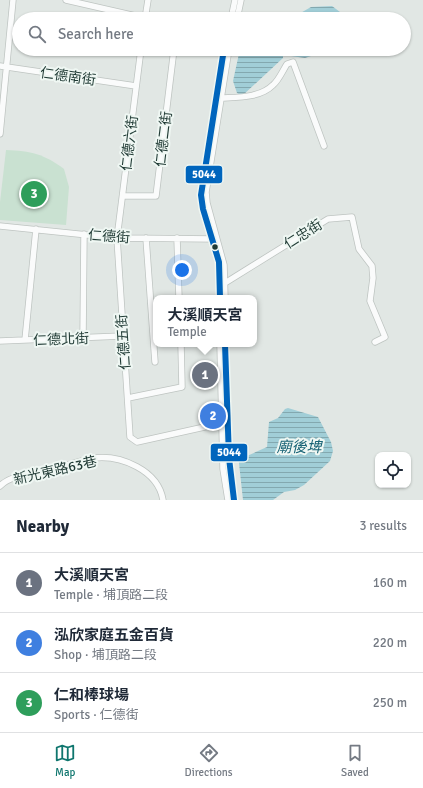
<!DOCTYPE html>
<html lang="en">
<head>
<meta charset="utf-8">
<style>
  body { margin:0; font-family:Signika,"Noto Sans TC",sans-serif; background:#f6f6f7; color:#1f2937 }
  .controls { position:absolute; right:12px; bottom:12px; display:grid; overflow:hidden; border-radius:8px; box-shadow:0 1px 3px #0004 }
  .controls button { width:36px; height:36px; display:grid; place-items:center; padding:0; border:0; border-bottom:1px solid #e0e1e3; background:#fff; color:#1f2937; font:20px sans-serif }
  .you { position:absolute; left:182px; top:270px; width:14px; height:14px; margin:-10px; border:3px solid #fff; border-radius:50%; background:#1a73e8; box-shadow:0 0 0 6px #1a73e833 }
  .badge { display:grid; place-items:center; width:26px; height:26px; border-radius:50%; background:#0f766e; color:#fff; font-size:13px; font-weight:700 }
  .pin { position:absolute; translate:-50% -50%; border:2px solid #fff; box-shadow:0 1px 4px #0006 }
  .popup { position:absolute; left:153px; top:295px; width:104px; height:52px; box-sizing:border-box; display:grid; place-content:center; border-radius:8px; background:#fff; filter:drop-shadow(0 1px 3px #0005); font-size:13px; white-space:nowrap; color:#747a83 }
  .popup b { font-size:15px; color:#1f2937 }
  .popup::after { content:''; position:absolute; left:50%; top:100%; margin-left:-8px; border:8px solid transparent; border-top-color:#fff }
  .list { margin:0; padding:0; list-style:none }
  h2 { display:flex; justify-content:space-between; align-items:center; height:52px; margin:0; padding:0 16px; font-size:17px }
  h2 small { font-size:13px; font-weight:400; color:#747a83 }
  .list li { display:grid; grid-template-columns:26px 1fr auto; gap:12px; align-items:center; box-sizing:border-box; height:60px; padding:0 16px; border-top:1px solid #e0e1e3 }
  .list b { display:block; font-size:15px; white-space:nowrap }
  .list p { margin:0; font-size:13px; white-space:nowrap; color:#747a83 }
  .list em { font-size:13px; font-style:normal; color:#747a83 }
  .icon { flex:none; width:22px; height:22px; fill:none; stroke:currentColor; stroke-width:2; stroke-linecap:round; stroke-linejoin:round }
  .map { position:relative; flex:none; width:423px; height:500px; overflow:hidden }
  .search { position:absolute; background:#fff; box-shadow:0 1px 3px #0004; left:12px; right:12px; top:12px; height:44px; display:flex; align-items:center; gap:10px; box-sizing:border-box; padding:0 14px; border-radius:22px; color:#747a83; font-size:15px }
  .sheet { height:232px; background:#fff }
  nav { display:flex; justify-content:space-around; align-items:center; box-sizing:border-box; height:56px; border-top:1px solid #e0e1e3; background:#fff; font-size:11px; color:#747a83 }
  nav a { display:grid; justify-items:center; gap:2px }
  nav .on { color:#0f766e }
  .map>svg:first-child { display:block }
  .pitch { fill:#c9e1d1 }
  .water { fill:url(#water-rules) }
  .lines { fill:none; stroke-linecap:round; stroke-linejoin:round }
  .minor-casing { stroke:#bec4c1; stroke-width:7 }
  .minor { stroke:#fafbfb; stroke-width:5.5 }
  .bus-1-casing { stroke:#eff7f3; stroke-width:9 }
  .bus-1 { stroke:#0065bd; stroke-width:6 }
  .bus-dot { fill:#1f3a34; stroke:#eff7f3; stroke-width:1.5 }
  .labels { text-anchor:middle; stroke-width:4; stroke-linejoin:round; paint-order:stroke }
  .street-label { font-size:14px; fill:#1f3a34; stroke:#eff7f3 }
  .water-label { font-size:15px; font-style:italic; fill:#196476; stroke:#eff7f3 }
  .line-badge { stroke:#eff7f3; stroke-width:1.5 }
  .badge-label { font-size:11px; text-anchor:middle; font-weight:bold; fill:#fff }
</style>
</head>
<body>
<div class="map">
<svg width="423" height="500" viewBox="0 0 423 500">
  <defs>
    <pattern id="water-rules" width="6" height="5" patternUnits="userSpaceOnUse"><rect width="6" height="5" fill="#a1ced7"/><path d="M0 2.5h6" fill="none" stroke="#83a8af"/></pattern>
  </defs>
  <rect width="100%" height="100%" fill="#e1e7e4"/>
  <path class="pitch" d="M6,150C31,151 44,154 64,169L69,187L66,225L0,220V202Z"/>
  <path class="water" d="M332,6L340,12L343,19H284H290L311,7Z
    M240,49H283V58L242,96L237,93L233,81Z
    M287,49H332L305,58L291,56Z
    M288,408L318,417L331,442L333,451L330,461L304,485L295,490L284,492L273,500H243L238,454L247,456L267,447L269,422L278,418L285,409Z"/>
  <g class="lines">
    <g class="minor-casing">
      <path id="minor" d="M66,0L149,19
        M145,19L148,0
        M231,19L235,0
        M237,19L241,0
        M141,49L117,238L130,437L137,442L227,422
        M0,66L136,86
        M221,98C238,97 260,98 273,85C279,80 283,70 287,64L293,62L324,146
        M0,134L13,0
        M123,196H156L174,49
        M0,226L117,238L215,239
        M146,238L155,362
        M177,238L179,298
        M220,283H225L328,219L352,217L359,249L372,266L373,278L370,301L385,337L375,342
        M220,298L219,262L203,209L201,195L224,49
        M225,298L224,265L207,203L206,192L229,49
        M83,338L84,234
        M25,340L36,229
        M0,341L122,336
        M220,344L223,469L228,500
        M225,344L229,458L234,500
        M128,398L182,387L181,344
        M0,486C11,475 29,475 43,472C59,468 78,461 94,458C121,455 158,470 163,500"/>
    </g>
    <use href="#minor" class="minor"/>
    <g class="bus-1-casing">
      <path id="bus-1" d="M220,298L219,262L203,209L201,195L224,49
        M225,344L229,458L234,500"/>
    </g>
    <use href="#bus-1" class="bus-1"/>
  </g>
  <circle class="bus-dot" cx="215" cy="247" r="3.5"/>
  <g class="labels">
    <g class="street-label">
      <text transform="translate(68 76) rotate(8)" y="5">仁德南街</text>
      <text transform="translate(163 139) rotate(-83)" y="5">仁德二街</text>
      <text transform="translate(129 143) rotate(-83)" y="5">仁德六街</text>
      <text transform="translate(303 234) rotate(-32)" y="5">仁忠街</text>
      <text transform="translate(109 236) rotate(4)" y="5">仁德街</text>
      <text transform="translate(61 339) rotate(-2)" y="5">仁德北街</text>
      <text transform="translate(123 342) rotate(-94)" y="5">仁德五街</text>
      <text transform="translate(55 470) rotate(-13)" y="5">新光東路63巷</text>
    </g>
    <g class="water-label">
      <text x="299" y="452">廟後埤</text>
    </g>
  </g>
  <g class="line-badge">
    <rect x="185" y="165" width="38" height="19" rx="4" fill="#0065bd"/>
    <rect x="210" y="443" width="38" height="19" rx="4" fill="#0065bd"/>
  </g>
  <g class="badge-label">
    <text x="204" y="178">5044</text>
    <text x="229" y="456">5044</text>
  </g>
</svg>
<div class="controls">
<button><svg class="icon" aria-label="locate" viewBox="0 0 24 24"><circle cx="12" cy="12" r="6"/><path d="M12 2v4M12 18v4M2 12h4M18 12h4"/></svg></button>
</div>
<div class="you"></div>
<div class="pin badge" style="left:205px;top:375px;background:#6b7280">1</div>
<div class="popup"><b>大溪順天宮</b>Temple</div>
<div class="pin badge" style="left:213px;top:416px;background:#3f7fe0">2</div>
<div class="pin badge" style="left:34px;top:194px;background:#2e9e5b">3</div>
<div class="search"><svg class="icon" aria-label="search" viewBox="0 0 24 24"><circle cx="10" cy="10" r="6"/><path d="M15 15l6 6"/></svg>Search here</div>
</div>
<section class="sheet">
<h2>Nearby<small>3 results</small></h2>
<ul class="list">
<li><span class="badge" style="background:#6b7280">1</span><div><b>大溪順天宮</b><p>Temple · 埔頂路二段</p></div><em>160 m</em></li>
<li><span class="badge" style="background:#3f7fe0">2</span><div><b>泓欣家庭五金百貨</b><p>Shop · 埔頂路二段</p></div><em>220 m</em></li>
<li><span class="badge" style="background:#2e9e5b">3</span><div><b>仁和棒球場</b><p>Sports · 仁德街</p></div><em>250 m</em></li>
</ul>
</section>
<nav>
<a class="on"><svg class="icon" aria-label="map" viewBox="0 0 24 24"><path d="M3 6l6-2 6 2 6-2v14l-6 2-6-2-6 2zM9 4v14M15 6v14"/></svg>Map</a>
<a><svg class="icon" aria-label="directions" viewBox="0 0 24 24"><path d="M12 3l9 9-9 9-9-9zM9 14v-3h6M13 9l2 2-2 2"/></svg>Directions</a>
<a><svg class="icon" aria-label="saved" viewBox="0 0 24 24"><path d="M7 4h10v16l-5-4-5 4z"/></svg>Saved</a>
</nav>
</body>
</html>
